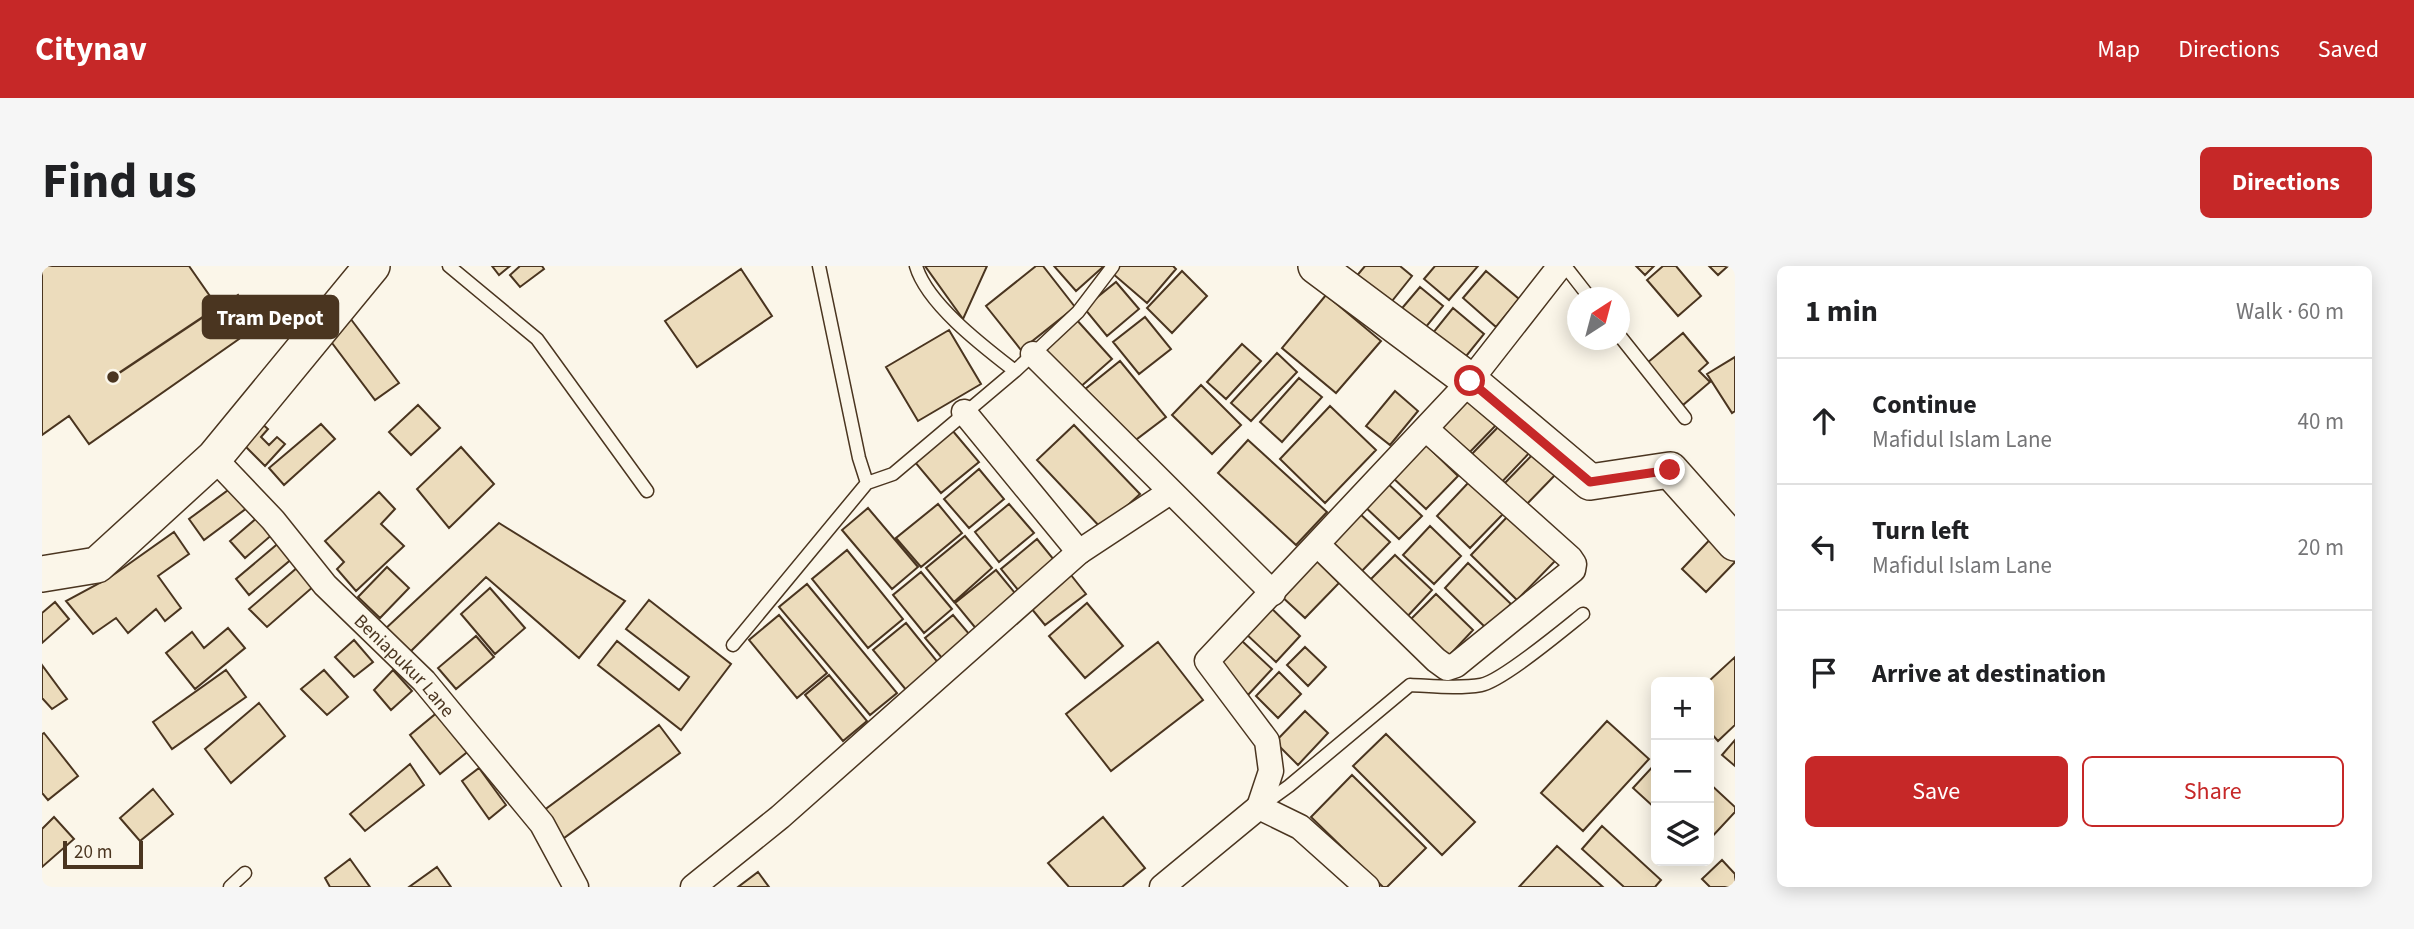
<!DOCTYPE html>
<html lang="en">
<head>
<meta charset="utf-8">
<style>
  body { margin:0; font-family:"Source Sans 3",sans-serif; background:#f6f6f6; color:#202124 }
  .controls { position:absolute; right:21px; bottom:21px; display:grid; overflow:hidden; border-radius:10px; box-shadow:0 4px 18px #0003 }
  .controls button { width:63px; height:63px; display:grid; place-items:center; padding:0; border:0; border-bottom:2px solid #e0e0e0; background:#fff; color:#202124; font:35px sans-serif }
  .compass { position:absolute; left:1525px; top:21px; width:63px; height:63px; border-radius:50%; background:#fff; box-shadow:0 4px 18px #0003; rotate:36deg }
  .scale { position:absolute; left:21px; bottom:18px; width:80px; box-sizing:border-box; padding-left:7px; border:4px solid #4a3520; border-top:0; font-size:19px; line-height:24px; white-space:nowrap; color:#4a3520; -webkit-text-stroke:5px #fbf6e9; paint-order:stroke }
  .stop { position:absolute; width:21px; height:21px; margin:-16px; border:5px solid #c62828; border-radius:50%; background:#fff }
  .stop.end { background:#c62828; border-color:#fff; box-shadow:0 2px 7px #0008 }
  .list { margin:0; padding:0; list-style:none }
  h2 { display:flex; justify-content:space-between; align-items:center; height:91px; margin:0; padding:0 28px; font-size:30px }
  h2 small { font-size:23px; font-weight:400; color:#757577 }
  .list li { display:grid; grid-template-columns:46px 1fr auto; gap:21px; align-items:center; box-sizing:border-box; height:126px; padding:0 28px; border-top:2px solid #e0e0e0 }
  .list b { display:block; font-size:26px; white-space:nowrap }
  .list p { margin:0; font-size:23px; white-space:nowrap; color:#757577 }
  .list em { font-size:23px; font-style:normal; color:#757577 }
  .actions { display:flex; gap:14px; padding:21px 28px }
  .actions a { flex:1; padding:16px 0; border:2px solid #c62828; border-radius:10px; text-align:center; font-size:24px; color:#c62828 }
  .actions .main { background:#c62828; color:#fff }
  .icon { flex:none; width:38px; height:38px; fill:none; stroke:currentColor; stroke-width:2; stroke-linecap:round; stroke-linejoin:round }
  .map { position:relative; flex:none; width:1693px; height:621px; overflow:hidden; border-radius:10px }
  header { display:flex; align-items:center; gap:42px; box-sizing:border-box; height:98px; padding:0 35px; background:#c62828; color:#fff }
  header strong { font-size:33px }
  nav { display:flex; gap:38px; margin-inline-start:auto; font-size:24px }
  .intro { display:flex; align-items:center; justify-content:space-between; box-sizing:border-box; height:168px; padding:0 42px }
  h1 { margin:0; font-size:49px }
  .button { padding:18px 32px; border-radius:10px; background:#c62828; color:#fff; font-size:24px; font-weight:700 }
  main { display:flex; gap:42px; padding:0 42px }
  aside { flex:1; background:#fff; border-radius:10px; box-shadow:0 4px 18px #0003 }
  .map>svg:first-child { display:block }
  .building { fill:#ecdcbc; stroke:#4a3520; stroke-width:2 }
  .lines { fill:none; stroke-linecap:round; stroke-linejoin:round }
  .lane-casing { stroke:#4a3520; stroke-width:15 }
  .street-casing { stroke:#4a3520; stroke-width:27 }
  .secondary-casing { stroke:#4a3520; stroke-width:38 }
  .lane { stroke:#fbf6e9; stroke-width:12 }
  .street { stroke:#fbf6e9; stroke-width:24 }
  .secondary { stroke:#fbf6e9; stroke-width:35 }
  .route { stroke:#c62828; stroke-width:9 }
  .labels { text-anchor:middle; stroke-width:5; stroke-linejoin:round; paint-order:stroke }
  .street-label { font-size:19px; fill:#4a3520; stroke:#fbf6e9 }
  .leader { fill:none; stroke:#4a3520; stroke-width:2.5 }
  .callout-dot { fill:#4a3520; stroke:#fbf6e9; stroke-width:2.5 }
  .callout { fill:#4a3520; stroke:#4a3520; stroke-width:2.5 }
  .callout-label { font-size:21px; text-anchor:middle; font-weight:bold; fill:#fff }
</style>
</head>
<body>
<header>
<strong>Citynav</strong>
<nav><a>Map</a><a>Directions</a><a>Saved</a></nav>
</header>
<div class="intro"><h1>Find us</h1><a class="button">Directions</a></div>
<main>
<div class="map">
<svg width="1693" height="621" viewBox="0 0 1693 621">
  <rect width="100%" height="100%" fill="#fbf6e9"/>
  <path class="building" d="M0,0H147L177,43L196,29L208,48L189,61L197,73L47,178L27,150L0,169Z
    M450,0H468L457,9Z
    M478,0H500L502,3L478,21L468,9Z
    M883,0H945L921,53Z
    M994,0H1001L1033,41L979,84L944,40Z
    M1012,0H1062L1034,25Z
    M1076,0H1131L1134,3L1105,37L1070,7Z
    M1323,0H1358L1370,10L1346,40L1313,12Z
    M1393,0H1436L1407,34L1382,13Z
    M1594,0H1612L1603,9Z
    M1621,0H1634L1659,30L1636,50L1605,14Z
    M1667,0H1686L1676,9Z
    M699,3L730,50L655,101L623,55Z
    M1140,5L1165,30L1130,67L1105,42Z
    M1444,5L1477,33L1454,61L1421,32Z
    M1074,16L1097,43L1065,70L1042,42Z
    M1378,21L1401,40L1379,67L1356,47Z
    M1284,29L1339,75L1294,127L1240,82Z
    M1411,42L1442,68L1421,94L1390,68Z
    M305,48L357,117L333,134L281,65Z
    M1103,51L1129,83L1097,108L1071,76Z
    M1033,52L1070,93L1036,123L999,82Z
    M907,64L939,118L876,155L844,101Z
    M1641,67L1666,97L1657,105L1668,116L1641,139L1605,97Z
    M1200,78L1219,95L1184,133L1165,116Z
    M1235,87L1255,106L1209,155L1189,137Z
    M1693,91V145L1690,147L1665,108Z
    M1078,95L1124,151L1087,179L1042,124Z
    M1257,112L1280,131L1240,176L1218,156Z
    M1159,119L1199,159L1170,188L1130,149Z
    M1353,125L1376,145L1348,179L1324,160Z
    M1431,129L1458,155L1424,190L1397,165Z
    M376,139L398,162L369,189L347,166Z
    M1288,140L1334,184L1283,237L1238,193Z
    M218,156L226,163L219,171L227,179L235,171L243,178L223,200L200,177Z
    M1461,156L1490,184L1456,220L1426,192Z
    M279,158L293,173L242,219L227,202Z
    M1032,159L1098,228L1060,263L995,194Z
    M910,164L937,196L899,227L872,195Z
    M1206,174L1285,246L1254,279L1176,207Z
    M1383,178L1416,210L1384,243L1350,211Z
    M419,181L452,218L407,262L375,223Z
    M1493,186L1515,207L1481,242L1459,221Z
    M937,203L962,233L927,262L902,233Z
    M1341,213L1380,250L1357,273L1319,237Z
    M1427,216L1461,248L1428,282L1395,250Z
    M193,219L209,239L162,274L147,253Z
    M337,226L353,243L339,258L362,280L314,325L295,303L302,296L283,275Z
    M896,238L920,267L879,301L854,272Z
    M967,238L992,267L957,296L933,266Z
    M826,242L876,301L850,323L800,264Z
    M1316,246L1348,276L1317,308L1286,277Z
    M217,250L232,267L203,292L188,275Z
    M1466,250L1513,295L1475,334L1429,289Z
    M457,257L583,335L537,392L444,311L366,388L342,364Z
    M1388,260L1419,290L1392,318L1361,289Z
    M1677,264L1693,280V296L1664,326L1640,303Z
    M132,266L147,288L116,310L139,342L123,355L114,343L86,367L74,352L51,368L24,335L67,312Z
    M923,270L950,302L912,336L884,302Z
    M995,273L1017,300L981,330L959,303Z
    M239,275L252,291L207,329L194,313Z
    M805,284L861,353L826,382L770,313Z
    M1353,289L1390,324L1363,353L1325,317Z
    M1272,292L1297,317L1263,352L1237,328Z
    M1426,297L1469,338L1445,363L1403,322Z
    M256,301L272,320L225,361L207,343Z
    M345,301L367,322L338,352L316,331Z
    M954,304L977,332L936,365L913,337Z
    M1025,304L1044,328L1003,359L984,336Z
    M879,306L910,343L882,367L851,329Z
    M765,318L855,427L828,449L737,341Z
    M448,322L483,362L453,388L419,348Z
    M1394,328L1431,364L1402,395L1364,358Z
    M607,334L689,398L639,464L556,399L575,375L637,424L647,411L584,363Z
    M13,336L27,353L0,377V347Z
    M1045,337L1081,380L1043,412L1007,370Z
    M1227,340L1258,370L1234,396L1202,366Z
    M737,349L785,407L755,432L707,374Z
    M911,349L928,369L900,392L883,372Z
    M864,357L898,399L865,425L831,384Z
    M186,362L203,382L153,423L124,387L150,366L162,382Z
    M434,370L452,391L414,423L396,402Z
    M312,374L331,396L312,411L293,391Z
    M1200,375L1230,403L1206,429L1176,400Z
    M1116,376L1161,434L1069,505L1024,448Z
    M1263,381L1284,401L1266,420L1245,399Z
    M1693,391V459L1676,475L1667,465L1666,416Z
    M0,399L25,433L10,443L0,432Z
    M184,404L204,431L130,483L111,456Z
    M282,404L306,431L285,449L259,423Z
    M351,404L370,425L349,444L332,424Z
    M1237,406L1259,428L1236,452L1214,430Z
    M787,409L825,455L801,475L763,429Z
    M217,437L243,470L189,517L163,483Z
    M397,445L429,483L398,508L368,469Z
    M1263,445L1286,467L1256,499L1233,476Z
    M1565,455L1607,493L1541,565L1499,527Z
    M617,459L638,487L522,572L501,545Z
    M2,467L36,510L6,534L0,527V468Z
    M1344,468L1433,556L1400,589L1311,500Z
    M1693,474V500L1680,489Z
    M1614,497V543L1591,522Z
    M368,498L382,519L323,565L308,548Z
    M437,502L464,539L447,553L420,515Z
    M1310,509L1384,582L1345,621H1341L1269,551Z
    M1667,517L1693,541V546L1667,574Z
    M111,523L131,548L98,575L78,552Z
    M12,551L32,573L0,601V563Z
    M1061,551L1103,602L1080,621H1027L1006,597Z
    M1560,560L1619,614L1613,621H1582L1540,583Z
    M1515,580L1561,621H1477Z
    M308,593L328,621H288L283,612Z
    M1680,594L1693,608V621H1668L1660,613Z
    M395,601L409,621H367Z
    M716,606L727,621H696Z"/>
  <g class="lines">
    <g class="lane-casing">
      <path id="lane" d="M407,0L495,73L605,225
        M777,0L817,192L825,217
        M874,0C885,38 942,81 973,105
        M1523,0L1548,32
        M1577,69L1643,152
        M691,379L825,217L851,208L973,105L1036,46L1071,0
        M1222,538L1247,520L1368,419C1391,420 1416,423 1439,419C1460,415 1521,364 1541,348
        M188,621L203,607"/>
    </g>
    <g class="street-casing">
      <g id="street">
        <path d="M991,88L1231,327"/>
        <path d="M922,146L1037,286"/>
        <path id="s1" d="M172,192L231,254L283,319L382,415L500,558L534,621"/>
        <path d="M1276,279L1394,394L1405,402L1414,399L1531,304L1532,298L1528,292L1384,163"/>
        <path d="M1217,541L1229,505L1225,475L1165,395L1428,115L1518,0"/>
        <path d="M651,621L738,551L1037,286L1128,226"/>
        <path d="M1120,621L1217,541L1258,561L1325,621"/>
      </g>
    </g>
    <g class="secondary-casing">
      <path id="secondary" d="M1274,0L1428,115L1548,216L1628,204L1693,277
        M0,308L55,299L172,192L330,0"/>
    </g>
    <use href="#lane" class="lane"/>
    <use href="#street" class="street"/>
    <use href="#secondary" class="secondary"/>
  </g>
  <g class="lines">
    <path class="route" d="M1428,115L1548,216L1628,204"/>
  </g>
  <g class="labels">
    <g class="street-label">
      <text dy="7" stroke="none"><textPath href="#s1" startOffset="282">Beniapukur Lane</textPath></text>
    </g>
  </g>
  <path class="leader" d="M71 111L161 51"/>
  <circle class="callout-dot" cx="71" cy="111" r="7"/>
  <rect class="callout" x="161" y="30" width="135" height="42" rx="7"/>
  <g class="callout-label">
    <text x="228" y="59">Tram Depot</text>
  </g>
</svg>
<div class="controls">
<button>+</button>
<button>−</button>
<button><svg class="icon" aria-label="layers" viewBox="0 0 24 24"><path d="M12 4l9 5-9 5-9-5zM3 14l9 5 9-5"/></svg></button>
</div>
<svg class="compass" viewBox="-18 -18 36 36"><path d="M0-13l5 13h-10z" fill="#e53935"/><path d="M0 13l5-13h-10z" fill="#757577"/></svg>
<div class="scale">20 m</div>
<div class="stop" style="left:1428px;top:115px"></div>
<div class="stop end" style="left:1628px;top:204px"></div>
</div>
<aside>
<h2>1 min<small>Walk · 60 m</small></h2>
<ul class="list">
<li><svg class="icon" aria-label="ahead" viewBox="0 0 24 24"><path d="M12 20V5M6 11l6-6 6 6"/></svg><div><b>Continue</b><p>Mafidul Islam Lane</p></div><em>40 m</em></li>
<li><svg class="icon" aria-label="left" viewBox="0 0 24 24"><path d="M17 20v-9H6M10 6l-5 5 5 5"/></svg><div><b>Turn left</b><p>Mafidul Islam Lane</p></div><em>20 m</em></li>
<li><svg class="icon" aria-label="arrive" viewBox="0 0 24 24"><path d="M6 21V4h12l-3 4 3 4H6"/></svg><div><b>Arrive at destination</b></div></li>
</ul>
<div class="actions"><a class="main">Save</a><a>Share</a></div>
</aside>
</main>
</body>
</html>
